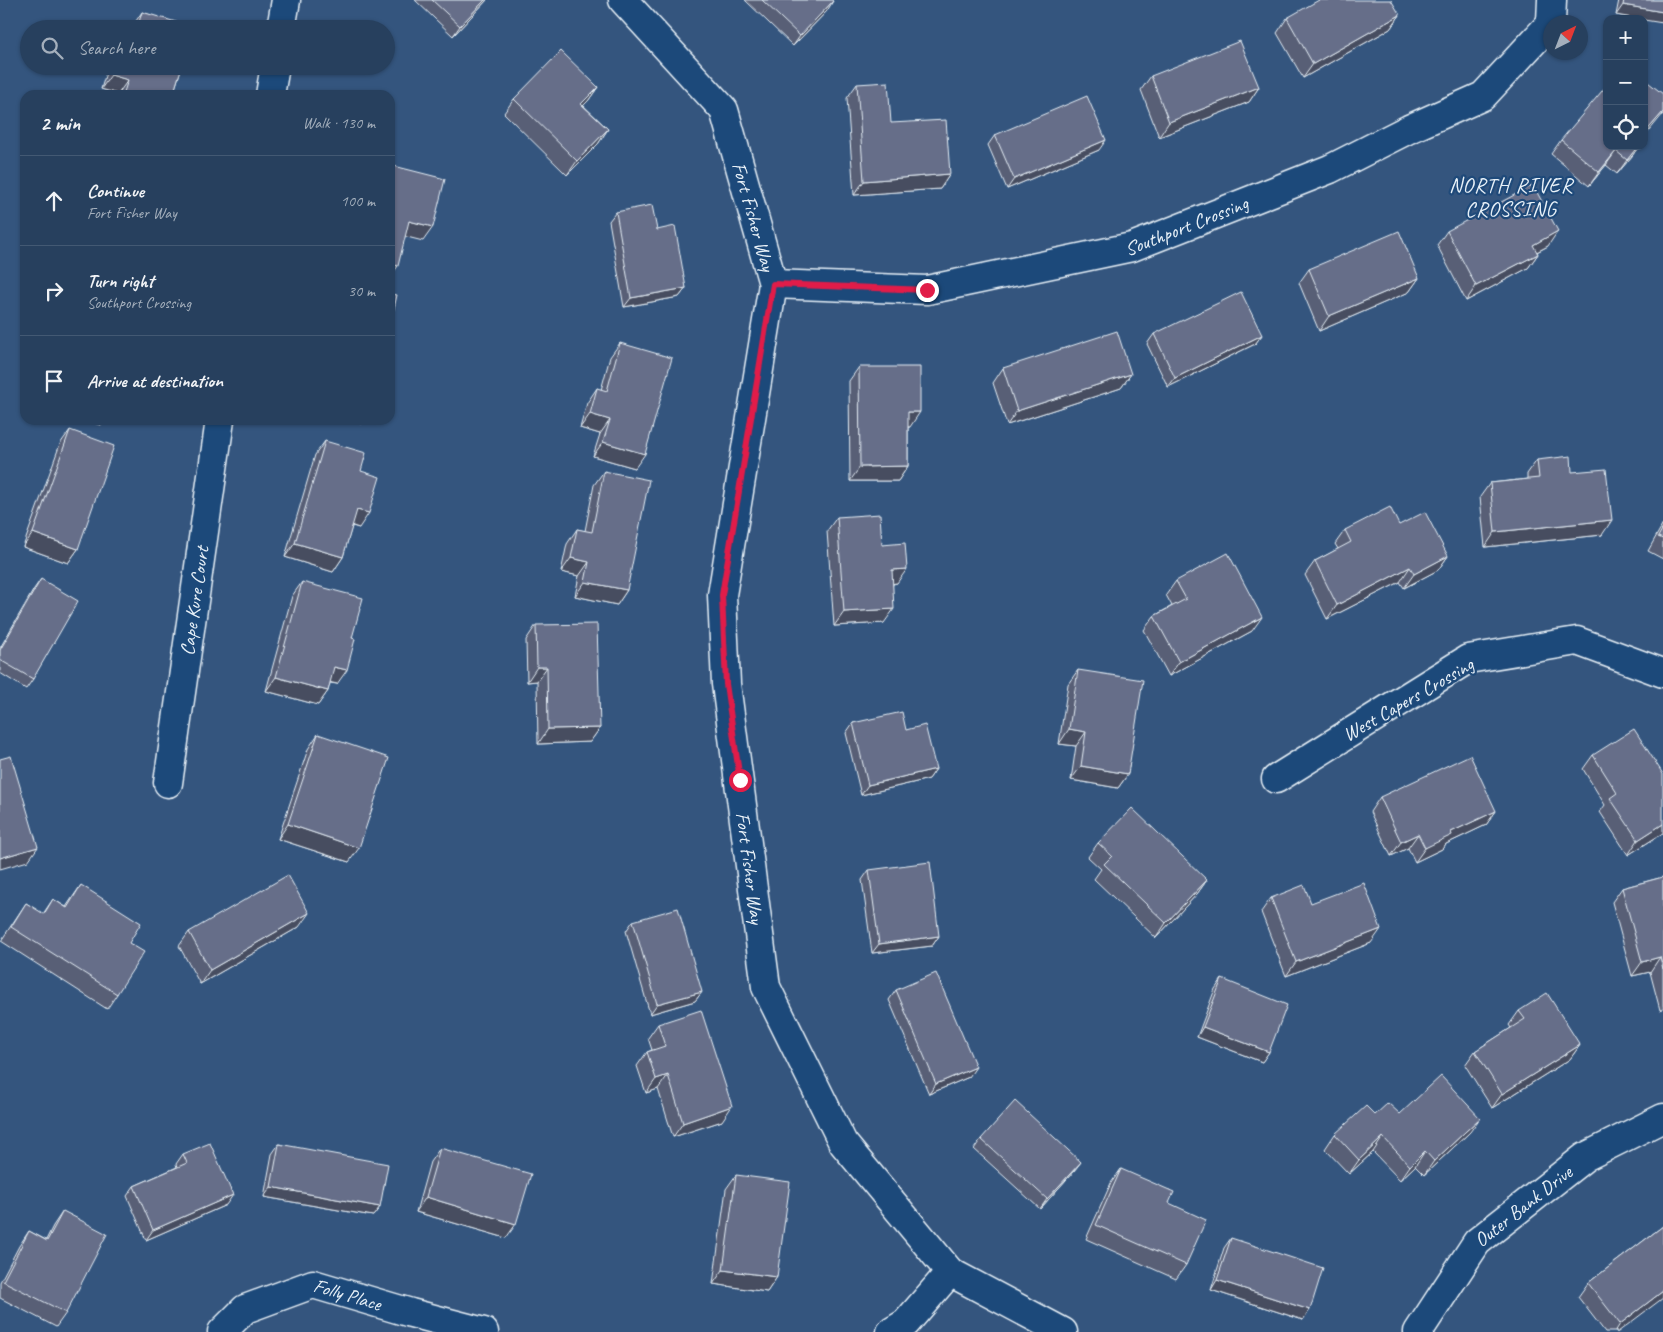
<!DOCTYPE html>
<html lang="en">
<head>
<meta charset="utf-8">
<style>
  body { margin:0; font-family:Caveat,sans-serif; background:#334b67; color:#f1f3f6 }
  .controls { position:absolute; right:15px; top:15px; display:grid; overflow:hidden; border-radius:10px; box-shadow:0 1px 4px #0004 }
  .controls button { width:45px; height:45px; display:grid; place-items:center; padding:0; border:0; border-bottom:1px solid #435973; background:#27405e; color:#f1f3f6; font:25px sans-serif }
  .compass { position:absolute; left:1543px; top:15px; width:45px; height:45px; border-radius:50%; background:#27405e; box-shadow:0 1px 4px #0004; rotate:42deg }
  .stop { position:absolute; width:15px; height:15px; margin:-11px; border:4px solid #e11d48; border-radius:50%; background:#fff }
  .stop.end { background:#e11d48; border-color:#fff; box-shadow:0 1px 5px #0008 }
  .list { margin:0; padding:0; list-style:none }
  h2 { display:flex; justify-content:space-between; align-items:center; height:65px; margin:0; padding:0 20px; font-size:21px }
  h2 small { font-size:16px; font-weight:400; color:#a4afbc }
  .list li { display:grid; grid-template-columns:32px 1fr auto; gap:15px; align-items:center; box-sizing:border-box; height:90px; padding:0 20px; border-top:1px solid #435973 }
  .list b { display:block; font-size:19px; white-space:nowrap }
  .list p { margin:0; font-size:16px; white-space:nowrap; color:#a4afbc }
  .list em { font-size:16px; font-style:normal; color:#a4afbc }
  .icon { flex:none; width:28px; height:28px; fill:none; stroke:currentColor; stroke-width:2; stroke-linecap:round; stroke-linejoin:round }
  .map { position:relative; flex:none; width:1663px; height:1332px; overflow:hidden }
  .search { position:absolute; background:#27405e; box-shadow:0 1px 4px #0004; left:20px; top:20px; width:375px; height:55px; display:flex; align-items:center; gap:12px; box-sizing:border-box; padding:0 18px; border-radius:28px; color:#a4afbc; font-size:19px }
  .panel { position:absolute; background:#27405e; box-shadow:0 1px 4px #0004; left:20px; top:90px; width:375px; height:335px; border-radius:15px }
  .map>svg:first-child { display:block }
  .lines { fill:none; stroke-linecap:round; stroke-linejoin:round }
  .street-casing { stroke:#e8f1f8; stroke-width:31 }
  .street { stroke:#1f4a7a; stroke-width:28 }
  .wall { fill:#585f76; stroke:#e8f1f8 }
  .shaded-wall { fill:#474d60; stroke:#e8f1f8 }
  .building { fill:#666e89; stroke:#e8f1f8 }
  .route { stroke:#e11d48; stroke-width:6 }
  .labels { text-anchor:middle; stroke-width:4.5; stroke-linejoin:round; paint-order:stroke }
  .street-label { font-size:20px; fill:#e8f1f8; stroke:#1f4a7a }
  .neighbourhood-label { font-size:21px; letter-spacing:1px; fill:#e8f1f8; stroke:#1f4a7a }
</style>
</head>
<body>
<div class="map">
<svg width="1663" height="1332" viewBox="0 0 1663 1332">
  <rect width="100%" height="100%" fill="#34557e"/>
  <filter id="ink" filterUnits="userSpaceOnUse"><feTurbulence type="fractalNoise" baseFrequency=".02" numOctaves="2"/><feDisplacementMap in="SourceGraphic" scale="10" xChannelSelector="R" yChannelSelector="G"/><feConvolveMatrix kernelMatrix="1 2 1 2 8 2 1 2 1" color-interpolation-filters="sRGB"/></filter>
  <g filter="url(#ink)">
    <g class="lines">
      <g class="street-casing">
        <g id="street">
          <path id="s1" d="M623,0L724,110L773,284L722,595L726,684L766,987L843,1143L950,1272L1063,1332"/>
          <path d="M1551,22L1552,0"/>
          <path d="M281,29L286,0"/>
          <path d="M270,95L275,66"/>
          <path id="s2" d="M773,284L927,290L1132,247L1330,169L1409,129L1483,96L1550,24"/>
          <path d="M1276,779L1468,659L1577,641L1663,673"/>
          <path id="s3" d="M168,783L220,420"/>
          <path id="s4" d="M222,1332L245,1309L313,1284L411,1313L484,1332"/>
          <path d="M891,1332L906,1323L950,1272"/>
          <path id="s5" d="M1418,1332L1477,1242L1585,1157L1663,1118"/>
        </g>
      </g>
      <use href="#street" class="street"/>
    </g>
    <path class="wall" d="M415,0H487L453,36Z
      M745,0H832L827,11L793,46Z
      M1619,0H1663L1644,19H1638L1616,15Z
      M142,12L192,29H131L132,27Z
      M1400,15L1390,29L1303,78L1277,33L1287,18Z
      M108,66H182L173,95H117L118,94L101,89Z
      M1151,76L1259,87L1249,102L1159,137L1141,90Z
      M857,84L891,123L950,174L940,189L854,195L847,98Z
      M598,87L588,101L583,105L608,129L598,144L567,175L504,113L514,99Z
      M995,135L1099,150L1007,189L988,145Z
      M1561,140L1607,146H1639L1632,156L1617,174L1606,165L1589,186L1551,154Z
      M616,212L657,230L686,288L679,297L624,307L609,221Z
      M1447,231L1548,246L1537,252L1538,254L1528,268L1466,301L1437,245Z
      M1309,269L1419,278L1409,292L1319,331L1299,283Z
      M1154,334L1262,335L1255,344L1168,387L1147,344Z
      M620,343L635,468L593,456L600,434L580,428L587,403L597,388L601,390L610,357Z
      M859,367L910,427H908V466L898,481H850L849,381Z
      M1003,368L1131,374L1121,388L1007,425L993,383Z
      M70,430L78,549L68,563L23,547L60,444Z
      M325,441L361,471L359,528L352,526L343,557L333,572L285,557L315,455Z
      M1537,460L1572,472L1602,535L1485,547L1480,497L1490,483L1527,479V474Z
      M604,471L627,590L617,605L575,596L579,576L561,572L567,544L577,529L585,531L594,485Z
      M837,517L882,545L897,583L893,584L884,623L834,626L827,531Z
      M1663,524V559L1648,551Z
      M1399,525L1448,556L1438,570L1404,588L1400,582L1327,619L1305,575L1315,561L1338,549L1335,544L1345,530Z
      M41,579L33,679L26,689L0,673V648L34,589Z
      M1176,581L1252,631L1169,676L1144,630L1154,616L1172,606L1166,595Z
      M302,582L337,684L330,683L328,691L318,705L266,691L292,596Z
      M536,625L600,728L590,742L538,744L537,681L527,682L526,640Z
      M1078,670L1128,774L1118,788L1071,780L1076,746L1059,744L1068,684Z
      M853,723L906,730L936,769L929,779L861,795L846,733Z
      M318,734L349,862L278,839L308,749Z
      M1593,755L1663,833L1628,855L1600,812L1605,805L1583,769Z
      M1380,797L1496,811L1486,825L1446,844L1442,849L1415,862L1408,848L1391,856L1370,812Z
      M1098,843L1207,880L1197,894L1156,938L1094,879L1101,869L1088,857Z
      M869,870L939,936L932,946L872,953L862,880Z
      M1663,877V1009L1660,1010L1650,972L1632,976L1612,902L1622,888Z
      M81,885L129,943L117,994L107,1009L1,941L26,903L43,914L53,899L66,907Z
      M1271,898L1311,903L1371,943L1286,976L1261,912Z
      M633,921L702,992L695,1001L650,1014L626,931Z
      M299,927L200,984L179,946L189,932Z
      M1222,979L1269,1052L1262,1062L1197,1037L1215,989Z
      M896,990L969,1077L929,1094L889,1000Z
      M1519,1011L1580,1045L1570,1059L1492,1108L1465,1065L1475,1051L1511,1028L1509,1025Z
      M658,1024L722,1121L673,1137L658,1089L646,1093L637,1066L647,1052L652,1050L648,1038Z
      M1400,1114L1470,1132L1424,1175L1415,1166L1400,1180L1373,1152L1349,1174L1325,1149L1335,1134L1375,1115Z
      M981,1139L1074,1171L1040,1209L974,1149Z
      M279,1144L380,1207L373,1216L264,1197L272,1154Z
      M440,1148L506,1238L416,1212L430,1162Z
      M183,1154L226,1205L146,1240L127,1196L134,1186L177,1167L176,1164Z
      M1121,1169L1169,1203L1186,1265L1176,1279L1086,1239L1111,1183Z
      M736,1175L777,1277L767,1292L713,1284L726,1189Z
      M63,1211L66,1313L56,1327L0,1298V1282L19,1246L29,1231L46,1240L53,1226Z
      M1663,1226L1618,1332H1605L1578,1297L1588,1283Z
      M1231,1238L1303,1320L1211,1290L1224,1248Z"/>
    <path class="shaded-wall" d="M485,0H487L453,36L460,26Z
      M833,1L827,11L793,46L800,36Z
      M1623,5L1663,12V23L1644,20V19H1638L1616,15Z
      M1400,15L1390,29L1303,78L1313,64Z
      M111,75L128,80L118,94L101,89Z
      M598,87L588,101L571,118L581,104Z
      M1259,87L1249,102L1159,137L1169,122Z
      M1663,112V114L1644,137V134Z
      M608,129L598,144L567,175L577,161Z
      M1106,140L1099,150L1007,189L1014,179Z
      M1638,146H1639L1632,156L1617,174L1627,160Z
      M1616,151L1606,165L1589,186L1599,172Z
      M950,174L940,189L854,195L864,181Z
      M409,221L433,227L423,241L399,235Z
      M1558,231L1548,246L1523,259L1533,245Z
      M1538,254L1528,268L1466,301L1476,286Z
      M390,264L398,266L390,277Z
      M1419,278L1409,292L1319,331L1329,316Z
      M686,288L679,297L624,307L631,298Z
      M1262,335L1255,344L1168,387L1175,378Z
      M1131,374L1121,388L1007,425L1017,411Z
      M908,412H920L910,427L898,426Z
      M590,414L610,420L600,434L580,428Z
      M81,420H104L101,425Z
      M346,420H364L362,424Z
      M603,442L645,454L635,468L593,456Z
      M908,466L898,481H850L860,467Z
      M357,510L369,513L359,528L347,524Z
      M1612,520L1602,535L1485,547L1495,532Z
      M33,533L78,549L68,563L23,547Z
      M295,543L343,557L333,572L285,557Z
      M1448,556L1438,570L1404,588L1414,574Z
      M571,558L589,562L579,576L561,572Z
      M1410,567L1400,582L1327,619L1337,605Z
      M907,569L897,583L882,585L892,570Z
      M585,582L627,590L617,605L575,596Z
      M894,609L884,623L834,626L844,612Z
      M1262,617L1252,631L1169,676L1179,662Z
      M334,667L347,670L337,684L324,681Z
      M537,667H547L537,681L527,682Z
      M276,677L328,691L318,705L266,691Z
      M600,728L590,742L538,744L548,729Z
      M1069,729L1086,732L1076,746L1059,744Z
      M1081,766L1128,774L1118,788L1071,780Z
      M936,769L929,779L861,795L868,785Z
      M1496,811L1486,825L1446,844L1442,849L1415,862L1425,848L1451,832Z
      M288,824L359,848L349,862L278,839Z
      M1663,824V833L1628,855L1638,840Z
      M1418,834L1408,848L1391,856L1401,842Z
      M38,847L28,861L0,869V858Z
      M1207,880L1197,894L1156,938L1166,923Z
      M309,913L299,927L200,984L210,970Z
      M1381,929L1371,943L1286,976L1296,962Z
      M939,936L932,946L872,953L879,944Z
      M1660,957L1650,972L1632,976L1642,962Z
      M702,992L695,1001L650,1014L657,1004Z
      M1203,1027L1269,1052L1262,1062L1197,1037Z
      M1580,1045L1570,1059L1492,1108L1502,1094Z
      M976,1067L969,1077L929,1094L936,1084Z
      M668,1075L658,1089L646,1093L656,1079Z
      M732,1106L722,1121L673,1137L683,1123Z
      M1480,1118L1470,1132L1424,1175L1434,1161Z
      M1383,1137L1373,1152L1349,1174L1359,1160Z
      M1425,1151L1415,1166L1400,1180L1410,1166Z
      M1081,1162L1074,1171L1040,1209L1047,1199Z
      M271,1187L380,1207L373,1216L264,1197Z
      M233,1195L226,1205L146,1240L153,1230Z
      M426,1197L516,1224L506,1238L416,1212Z
      M723,1270L777,1277L767,1292L713,1284Z
      M1217,1280L1310,1310L1303,1320L1211,1290Z
      M1663,1291V1298L1618,1332H1615L1620,1324Z"/>
    <path class="building" d="M432,0H485L460,26Z
      M762,0H832L833,1L800,36Z
      M1319,0H1391L1400,15L1313,64L1287,18Z
      M1624,0H1663V12L1623,5Z
      M142,12L193,27L192,29H137Z
      M1240,41L1259,87L1169,122L1151,76Z
      M561,51L598,87L581,104L608,129L577,161L514,99Z
      M113,66H182L173,95H123L128,80L111,75Z
      M1644,79L1663,94V112L1644,134Z
      M888,82L891,123L946,120L950,174L864,181L857,84Z
      M1607,85V146H1638L1627,160L1616,151L1599,172L1561,140Z
      M1087,96L1106,140L1014,179L995,135Z
      M390,165L445,179L433,227L409,221L398,266L390,264Z
      M1533,185L1558,231L1533,245L1538,254L1476,286L1447,231Z
      M652,205L657,230L675,226L686,288L631,298L616,212Z
      M1399,231L1419,278L1329,316L1309,269Z
      M1241,292L1262,335L1175,378L1154,334Z
      M390,294L397,295L390,327Z
      M1117,331L1131,374L1017,411L1003,368Z
      M620,343L672,358L645,454L603,442L610,420L590,414L597,388L607,391Z
      M859,367H920V412H908V466L860,467Z
      M70,430L114,446L78,549L33,533Z
      M325,441L366,453L361,471L380,477L369,513L357,510L343,557L295,543Z
      M1571,456L1572,472L1606,469L1612,520L1495,532L1490,483L1539,478L1537,460Z
      M604,471L649,480L627,590L585,582L589,562L571,558L577,529L592,532Z
      M1390,507L1399,525L1425,512L1448,556L1414,574L1410,567L1337,605L1315,561L1351,542L1345,530Z
      M880,514L882,545L905,543L907,569L892,570L894,609L844,612L837,517Z
      M1663,528V539L1658,537Z
      M1228,553L1262,617L1179,662L1154,616L1186,599L1176,581Z
      M41,579L78,601L33,679L0,660V650Z
      M302,582L363,598L352,638L355,639L347,670L334,667L328,691L276,677Z
      M597,624L600,728L548,729L547,667H537L536,625Z
      M1078,670L1143,680L1128,774L1081,766L1086,732L1069,729Z
      M902,712L906,730L925,725L936,769L868,785L853,723Z
      M1634,729L1663,774V824L1638,840L1610,798L1617,793L1593,755Z
      M318,734L389,758L359,848L288,824Z
      M1470,755L1496,811L1451,832L1452,835L1425,848L1418,834L1401,842L1380,797Z
      M11,756L38,847L0,858V759Z
      M1132,808L1207,880L1166,923L1104,864L1112,856L1098,843Z
      M930,862L939,936L879,944L869,870Z
      M288,875L309,913L210,970L189,932Z
      M1663,877V969L1660,957L1642,962L1622,888Z
      M1364,883L1381,929L1296,962L1271,898L1304,885L1311,903Z
      M81,885L141,923L129,943L144,952L117,994L11,927L26,903L44,914L53,899L67,908Z
      M678,908L702,992L657,1004L633,921Z
      M936,973L976,1067L936,1084L896,990Z
      M1222,979L1287,1005L1269,1052L1203,1027Z
      M1547,993L1580,1045L1502,1094L1475,1051L1525,1019L1519,1011Z
      M701,1010L732,1106L683,1123L668,1075L656,1079L647,1052L665,1046L658,1024Z
      M1441,1076L1480,1118L1434,1161L1425,1151L1410,1166L1383,1137L1359,1160L1335,1134L1366,1106L1375,1115L1388,1103L1400,1114Z
      M1015,1101L1081,1162L1047,1199L981,1139Z
      M210,1143L233,1195L153,1230L134,1186L187,1163L183,1154Z
      M279,1144L388,1164L380,1207L271,1187Z
      M440,1148L531,1174L516,1224L426,1197Z
      M1121,1169L1174,1192L1169,1203L1206,1220L1186,1265L1096,1225Z
      M736,1175L790,1182L777,1277L723,1270Z
      M63,1211L107,1234L66,1313L3,1281L29,1231L47,1241Z
      M1663,1226V1291L1620,1324L1588,1283Z
      M1231,1238L1323,1268L1310,1310L1217,1280Z"/>
  </g>
  <g class="lines" filter="url(#ink)">
    <path class="route" d="M740,780L726,684L722,595L773,284L927,290"/>
  </g>
  <g class="labels">
    <g class="street-label">
      <text dy="7" stroke="none"><textPath href="#s1" startOffset="260">Fort Fisher Way</textPath></text>
      <text dy="7" stroke="none"><textPath href="#s2" startOffset="422">Southport Crossing</textPath></text>
      <text dy="7" stroke="none"><textPath href="#s3" startOffset="184">Cape Kure Court</textPath></text>
      <text transform="translate(1408 699) rotate(-30)" y="7">West Capers Crossing</text>
      <text dy="7" stroke="none"><textPath href="#s1" startOffset="920">Fort Fisher Way</textPath></text>
      <text dy="7" stroke="none"><textPath href="#s5" startOffset="166">Outer Bank Drive</textPath></text>
      <text dy="7" stroke="none"><textPath href="#s4" startOffset="141">Folly Place</textPath></text>
    </g>
    <g class="neighbourhood-label">
      <text x="1511" y="192">NORTH RIVER<tspan x="1511" dy="24">CROSSING</tspan></text>
    </g>
  </g>
</svg>
<div class="controls">
<button>+</button>
<button>−</button>
<button><svg class="icon" aria-label="locate" viewBox="0 0 24 24"><circle cx="12" cy="12" r="6"/><path d="M12 2v4M12 18v4M2 12h4M18 12h4"/></svg></button>
</div>
<svg class="compass" viewBox="-18 -18 36 36"><path d="M0-13l5 13h-10z" fill="#e53935"/><path d="M0 13l5-13h-10z" fill="#a4afbc"/></svg>
<div class="stop" style="left:740px;top:780px"></div>
<div class="stop end" style="left:927px;top:290px"></div>
<div class="search"><svg class="icon" aria-label="search" viewBox="0 0 24 24"><circle cx="10" cy="10" r="6"/><path d="M15 15l6 6"/></svg>Search here</div>
<section class="panel">
<h2>2 min<small>Walk · 130 m</small></h2>
<ul class="list">
<li><svg class="icon" aria-label="ahead" viewBox="0 0 24 24"><path d="M12 20V5M6 11l6-6 6 6"/></svg><div><b>Continue</b><p>Fort Fisher Way</p></div><em>100 m</em></li>
<li><svg class="icon" aria-label="right" viewBox="0 0 24 24"><path d="M7 20v-9h11M14 6l5 5-5 5"/></svg><div><b>Turn right</b><p>Southport Crossing</p></div><em>30 m</em></li>
<li><svg class="icon" aria-label="arrive" viewBox="0 0 24 24"><path d="M6 21V4h12l-3 4 3 4H6"/></svg><div><b>Arrive at destination</b></div></li>
</ul>
</section>
</div>
</body>
</html>
